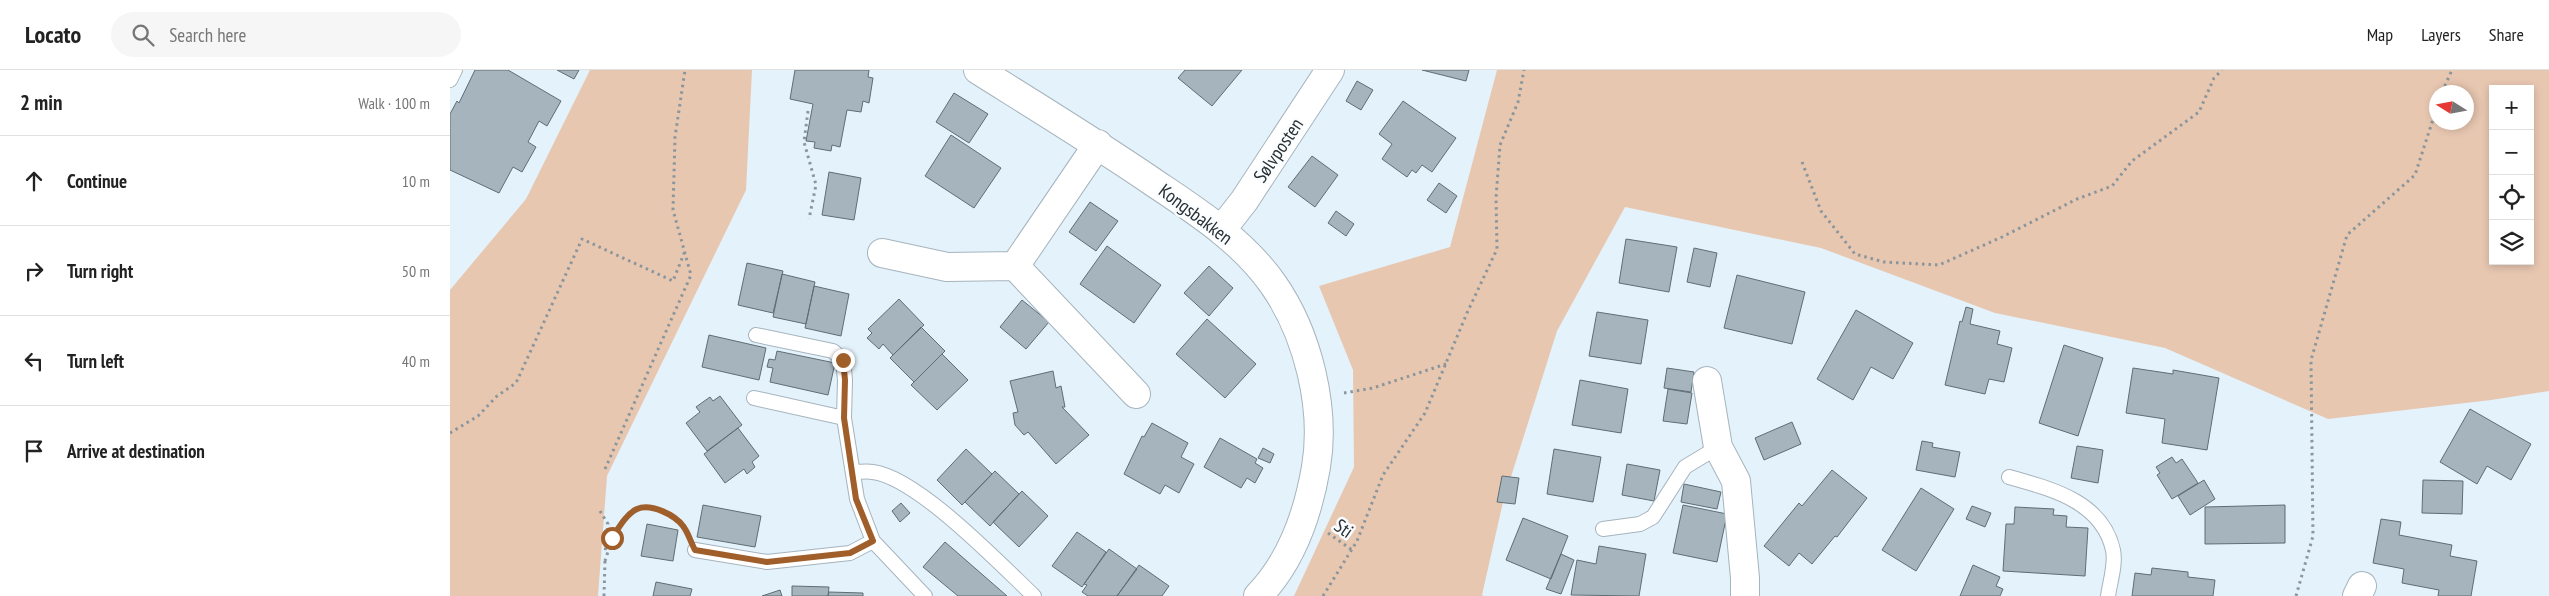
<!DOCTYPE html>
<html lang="en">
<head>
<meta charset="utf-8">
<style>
  body { margin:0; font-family:"PT Sans Narrow",sans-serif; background:#f6f6f6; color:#222 }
  .controls { position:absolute; right:15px; top:15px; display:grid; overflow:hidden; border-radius:0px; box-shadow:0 2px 8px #0003 }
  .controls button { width:45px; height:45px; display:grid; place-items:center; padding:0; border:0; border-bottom:1px solid #e0e0e0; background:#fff; color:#222; font:25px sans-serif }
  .compass { position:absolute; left:1979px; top:15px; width:45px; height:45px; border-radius:50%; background:#fff; box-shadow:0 2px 8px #0003; rotate:281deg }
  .stop { position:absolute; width:15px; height:15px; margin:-11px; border:4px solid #9f5e2a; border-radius:50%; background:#fff }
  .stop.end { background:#9f5e2a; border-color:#fff; box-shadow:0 1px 5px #0008 }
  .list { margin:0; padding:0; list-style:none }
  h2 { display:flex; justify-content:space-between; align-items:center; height:65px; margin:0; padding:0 20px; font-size:21px }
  h2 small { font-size:16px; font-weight:400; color:#767676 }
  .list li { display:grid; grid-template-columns:32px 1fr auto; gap:15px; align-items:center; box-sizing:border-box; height:90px; padding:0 20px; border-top:1px solid #e0e0e0 }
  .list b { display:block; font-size:19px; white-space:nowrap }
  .list em { font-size:16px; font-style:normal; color:#767676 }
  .icon { flex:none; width:28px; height:28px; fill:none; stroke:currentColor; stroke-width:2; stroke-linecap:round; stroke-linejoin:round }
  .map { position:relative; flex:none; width:2099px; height:526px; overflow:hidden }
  header { display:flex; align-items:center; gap:30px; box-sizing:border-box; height:70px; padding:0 25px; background:#fff; border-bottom:1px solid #e0e0e0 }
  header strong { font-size:24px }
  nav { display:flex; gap:28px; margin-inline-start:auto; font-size:18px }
  .search { width:350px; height:45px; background:#f6f6f6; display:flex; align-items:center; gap:12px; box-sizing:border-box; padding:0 18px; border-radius:28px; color:#767676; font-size:19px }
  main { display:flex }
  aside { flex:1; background:#fff }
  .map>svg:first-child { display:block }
  .green { fill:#e8c7b1; fill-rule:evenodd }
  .building { fill:#a6b5bd; stroke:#5f6d74 }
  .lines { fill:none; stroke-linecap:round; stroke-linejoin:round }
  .lane-casing { stroke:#a6b4bd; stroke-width:16 }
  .street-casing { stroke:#a6b4bd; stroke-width:30 }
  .path { stroke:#8b969c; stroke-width:3; stroke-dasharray:2.5 4; stroke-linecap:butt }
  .lane { stroke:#fff; stroke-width:14 }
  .street { stroke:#fff; stroke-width:28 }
  .route { stroke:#9f5e2a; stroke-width:6 }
  .labels { text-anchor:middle; stroke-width:5; stroke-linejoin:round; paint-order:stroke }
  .street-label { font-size:19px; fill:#292f32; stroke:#fafdff }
</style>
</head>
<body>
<header>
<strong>Locato</strong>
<div class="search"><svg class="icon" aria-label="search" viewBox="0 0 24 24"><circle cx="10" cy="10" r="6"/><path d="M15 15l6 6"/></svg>Search here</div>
<nav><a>Map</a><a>Layers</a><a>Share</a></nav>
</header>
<main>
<aside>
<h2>2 min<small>Walk · 100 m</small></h2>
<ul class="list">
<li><svg class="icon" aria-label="ahead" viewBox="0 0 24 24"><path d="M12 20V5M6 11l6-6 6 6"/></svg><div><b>Continue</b></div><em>10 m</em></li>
<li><svg class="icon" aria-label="right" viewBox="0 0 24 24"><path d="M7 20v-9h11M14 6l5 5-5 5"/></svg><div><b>Turn right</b></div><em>50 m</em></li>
<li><svg class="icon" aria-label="left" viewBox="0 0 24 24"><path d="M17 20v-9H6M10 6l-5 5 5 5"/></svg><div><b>Turn left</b></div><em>40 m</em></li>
<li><svg class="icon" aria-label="arrive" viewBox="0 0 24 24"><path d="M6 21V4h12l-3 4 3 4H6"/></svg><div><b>Arrive at destination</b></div></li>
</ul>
</aside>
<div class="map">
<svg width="2099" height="526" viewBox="0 0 2099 526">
  <rect width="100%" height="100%" fill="#e3f2fb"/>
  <path class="green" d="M140,0H302L296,120L157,406L148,526H0V220L76,129Z
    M1047,0H2099V321L2041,330L1878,349L1715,278L1545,243L1371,178L1175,137L1107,261L1053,432L1032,525L1034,526H844L904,397L903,300L869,216L1000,177ZM2043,19H2080V191H2043ZM1986,22H2016V52H1986Z"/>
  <path class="building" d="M25,0H58L111,31L97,56L89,51L78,72L86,77L72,102L63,97L49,123L0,100V44L7,31L9,33Z
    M107,0H129L124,9Z
    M345,0H419L418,7L423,8L419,33L413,31L411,42L397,40L390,77L382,75L381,81L364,78L365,72L356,71L363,34L340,29Z
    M735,0H792L762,36L728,8Z
    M972,0H1019L1016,11Z
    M907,11L923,20L911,40L896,31Z
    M504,23L538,44L519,73L486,52Z
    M953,31L1006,68L982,102L972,95L966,103L962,100L957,107L932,89L942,74L929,64Z
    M501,65L551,98L524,138L475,106Z
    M862,86L888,105L865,137L838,117Z
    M379,102L411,108L404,150L372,145Z
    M989,113L1007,126L996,143L977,130Z
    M640,132L668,151L646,181L619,162Z
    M886,141L904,154L896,166L878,153Z
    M1176,169L1227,177L1219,222L1169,213Z
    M657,176L711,215L684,253L630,214Z
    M1244,178L1267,183L1260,217L1237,212Z
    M297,193L333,201L323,243L288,235Z
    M759,196L783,218L759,246L734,223Z
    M332,204L365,212L356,254L323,247Z
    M1287,205L1355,222L1342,274L1274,258Z
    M364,216L399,224L391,266L355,258Z
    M449,229L474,255L443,285L433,274L429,279L417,268L422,263L418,259Z
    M572,230L599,252L576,279L550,257Z
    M1516,237L1523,239L1520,254L1550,261L1547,274L1562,278L1554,312L1539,309L1535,324L1495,315L1510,251L1512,252Z
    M1406,240L1463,273L1443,309L1421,297L1403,330L1367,309Z
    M1147,242L1198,250L1191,294L1139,286Z
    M757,249L806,294L775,328L726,284Z
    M471,257L495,281L464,312L440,288Z
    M259,265L316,278L309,310L252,297Z
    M1614,275L1653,288L1628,366L1589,353Z
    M327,281L385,293L378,325L320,312L323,298L317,297L319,289L325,290Z
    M492,284L518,310L487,340L461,315Z
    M1217,298L1244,302L1241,322L1214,318Z
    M1683,298L1723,304V300L1769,308L1757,380L1712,373L1715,349L1676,343Z
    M603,301L606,318L611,316L615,337H612L639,365L606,394L578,362L574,365L565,355L563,343L568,342L560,311Z
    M1130,310L1178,319L1171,363L1122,355Z
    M1218,319L1242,323L1237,354L1213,351Z
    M270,326L292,355L257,381L236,353L250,342L246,337L260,327L263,331Z
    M2020,339L2081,374L2061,410L2037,396L2027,414L1990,392Z
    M1342,352L1351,374L1314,390L1305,368Z
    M702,353L738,373L731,387L744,394L729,423L715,415L710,424L674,404L692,366L694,367Z
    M288,358L309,386L302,392L305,397L297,404L294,399L275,413L254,384Z
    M770,368L807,389L805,393L813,398L805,413L797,408L791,418L754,397Z
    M1472,371L1483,373L1482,377L1510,382L1505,407L1466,400Z
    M1627,376L1653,380L1648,413L1621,408Z
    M813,378L824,384L820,393L808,388Z
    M516,379L542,404L512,435L487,410Z
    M1104,379L1151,387L1143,432L1097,424Z
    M1722,387L1726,393L1732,389L1748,413L1722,429L1707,405L1710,403L1706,397Z
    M1177,394L1210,400L1204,431L1172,425Z
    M1382,400L1417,428L1387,467L1385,466L1362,494L1349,483L1339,496L1314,476L1349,433L1352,436Z
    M545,401L569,424L540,456L515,432Z
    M1052,406L1069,408L1065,434L1047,432Z
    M1754,410L1765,429L1740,445L1728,426Z
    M1973,410L2013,411L2012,444L1972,443Z
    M1234,414L1271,422L1267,439L1231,432Z
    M1471,418L1504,439L1466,501L1432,480Z
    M572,421L598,446L569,477L543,452Z
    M451,433L460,443L450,452L442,441Z
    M253,435L311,446L305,477L247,467Z
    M1233,435L1277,444L1267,492L1223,483Z
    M1835,435V473L1755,474V437Z
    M1522,436L1541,443L1535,457L1516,449Z
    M1565,437L1604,439L1603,445L1617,446L1616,457L1638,458L1635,506L1553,501L1556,454H1564Z
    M1073,448L1118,466L1101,509L1056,490Z
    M1931,449L1951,452L1949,465L2002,475L2000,486L2027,491L2021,526H1988L1989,520L1952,513L1954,499L1923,493Z
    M197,454L228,460L223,491L191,486Z
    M627,462L656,482L632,517L602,496Z
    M495,472L557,526H508L473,497Z
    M1149,476L1196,484L1189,526L1121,525L1127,490L1146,494Z
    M659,479L687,499L667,526H638L632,522L637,515L634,514Z
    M1111,484L1124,490L1111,524L1096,519Z
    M689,495L719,516L712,526H667Z
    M1523,495L1550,507L1546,516L1553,519L1550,526H1510Z
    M1702,498L1738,502V507L1765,510L1763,526H1682L1685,503L1701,505Z
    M206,512L242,519L240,526H203Z
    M342,516L379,517L378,526H342Z
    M330,520L332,526H312Z
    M379,522L413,523V526H378Z"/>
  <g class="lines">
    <g class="lane-casing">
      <path id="lane" d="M0,10L5,0
        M306,265L383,281L393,290L395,310L394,348L407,429L423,471L475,526
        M304,328L394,348
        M404,402C410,402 417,401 423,402C468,408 550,494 584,526
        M1559,407C1601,419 1652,431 1663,480C1666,494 1660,512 1658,526
        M1153,459L1190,454L1203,447L1235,397L1268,377
        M245,480L317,492L400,483L423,471"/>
    </g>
    <g class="street-casing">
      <path id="street" d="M528,0C587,37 646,73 703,112C746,141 792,170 823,214C858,264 876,338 866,397C858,444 842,491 808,526
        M772,159L794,131L880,0
        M432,183L497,197L565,196L648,74
        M565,196L686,324
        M1257,311L1268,377L1286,411L1295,508V526
        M1907,526L1912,516"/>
    </g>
    <path class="path" d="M1992,22L2002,0
      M358,41L354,72L366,115L359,149
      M1352,92L1371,141L1405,184L1434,192L1489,195L1552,167L1627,129L1662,116L1682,91L1749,42L1764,8L1772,0
      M894,323L923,318L996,294
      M0,363L28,346L47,326L66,313L132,169L223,211L235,181
      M155,399L241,205L223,140L225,67L235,0
      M150,441L158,454L155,483
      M878,463L902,480
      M155,491C163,464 182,420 218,445C224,450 232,453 235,460
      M154,526L155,490
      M873,526L907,471L933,405L975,343L1017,243L1047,179L1046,128L1050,75L1068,32L1074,0
      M1846,526L1863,466L1861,290L1897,165L1965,105L1986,40"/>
    <use href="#lane" class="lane"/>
    <use href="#street" class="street"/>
  </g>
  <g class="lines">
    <path class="route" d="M162,468C168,459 176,444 187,439C201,433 225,445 233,456C238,462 241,473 245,480L317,492L400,483L423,471L406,429L394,348L395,310L393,290"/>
  </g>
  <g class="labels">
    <g class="street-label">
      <text transform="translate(828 80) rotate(-56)" y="7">Sølvposten</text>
      <text transform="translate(746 144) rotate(37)" y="7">Kongsbakken</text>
      <text transform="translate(894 458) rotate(35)" y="7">Sti</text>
    </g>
  </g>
</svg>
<div class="controls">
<button>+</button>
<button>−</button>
<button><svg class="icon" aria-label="locate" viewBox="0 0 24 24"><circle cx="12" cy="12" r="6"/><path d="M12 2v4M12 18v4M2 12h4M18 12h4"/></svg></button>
<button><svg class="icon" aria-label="layers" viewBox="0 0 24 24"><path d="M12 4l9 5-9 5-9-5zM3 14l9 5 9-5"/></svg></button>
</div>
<svg class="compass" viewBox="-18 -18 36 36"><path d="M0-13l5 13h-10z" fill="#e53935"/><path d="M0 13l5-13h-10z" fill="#767676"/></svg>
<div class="stop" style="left:162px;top:468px"></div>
<div class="stop end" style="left:393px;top:290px"></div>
</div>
</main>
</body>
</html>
